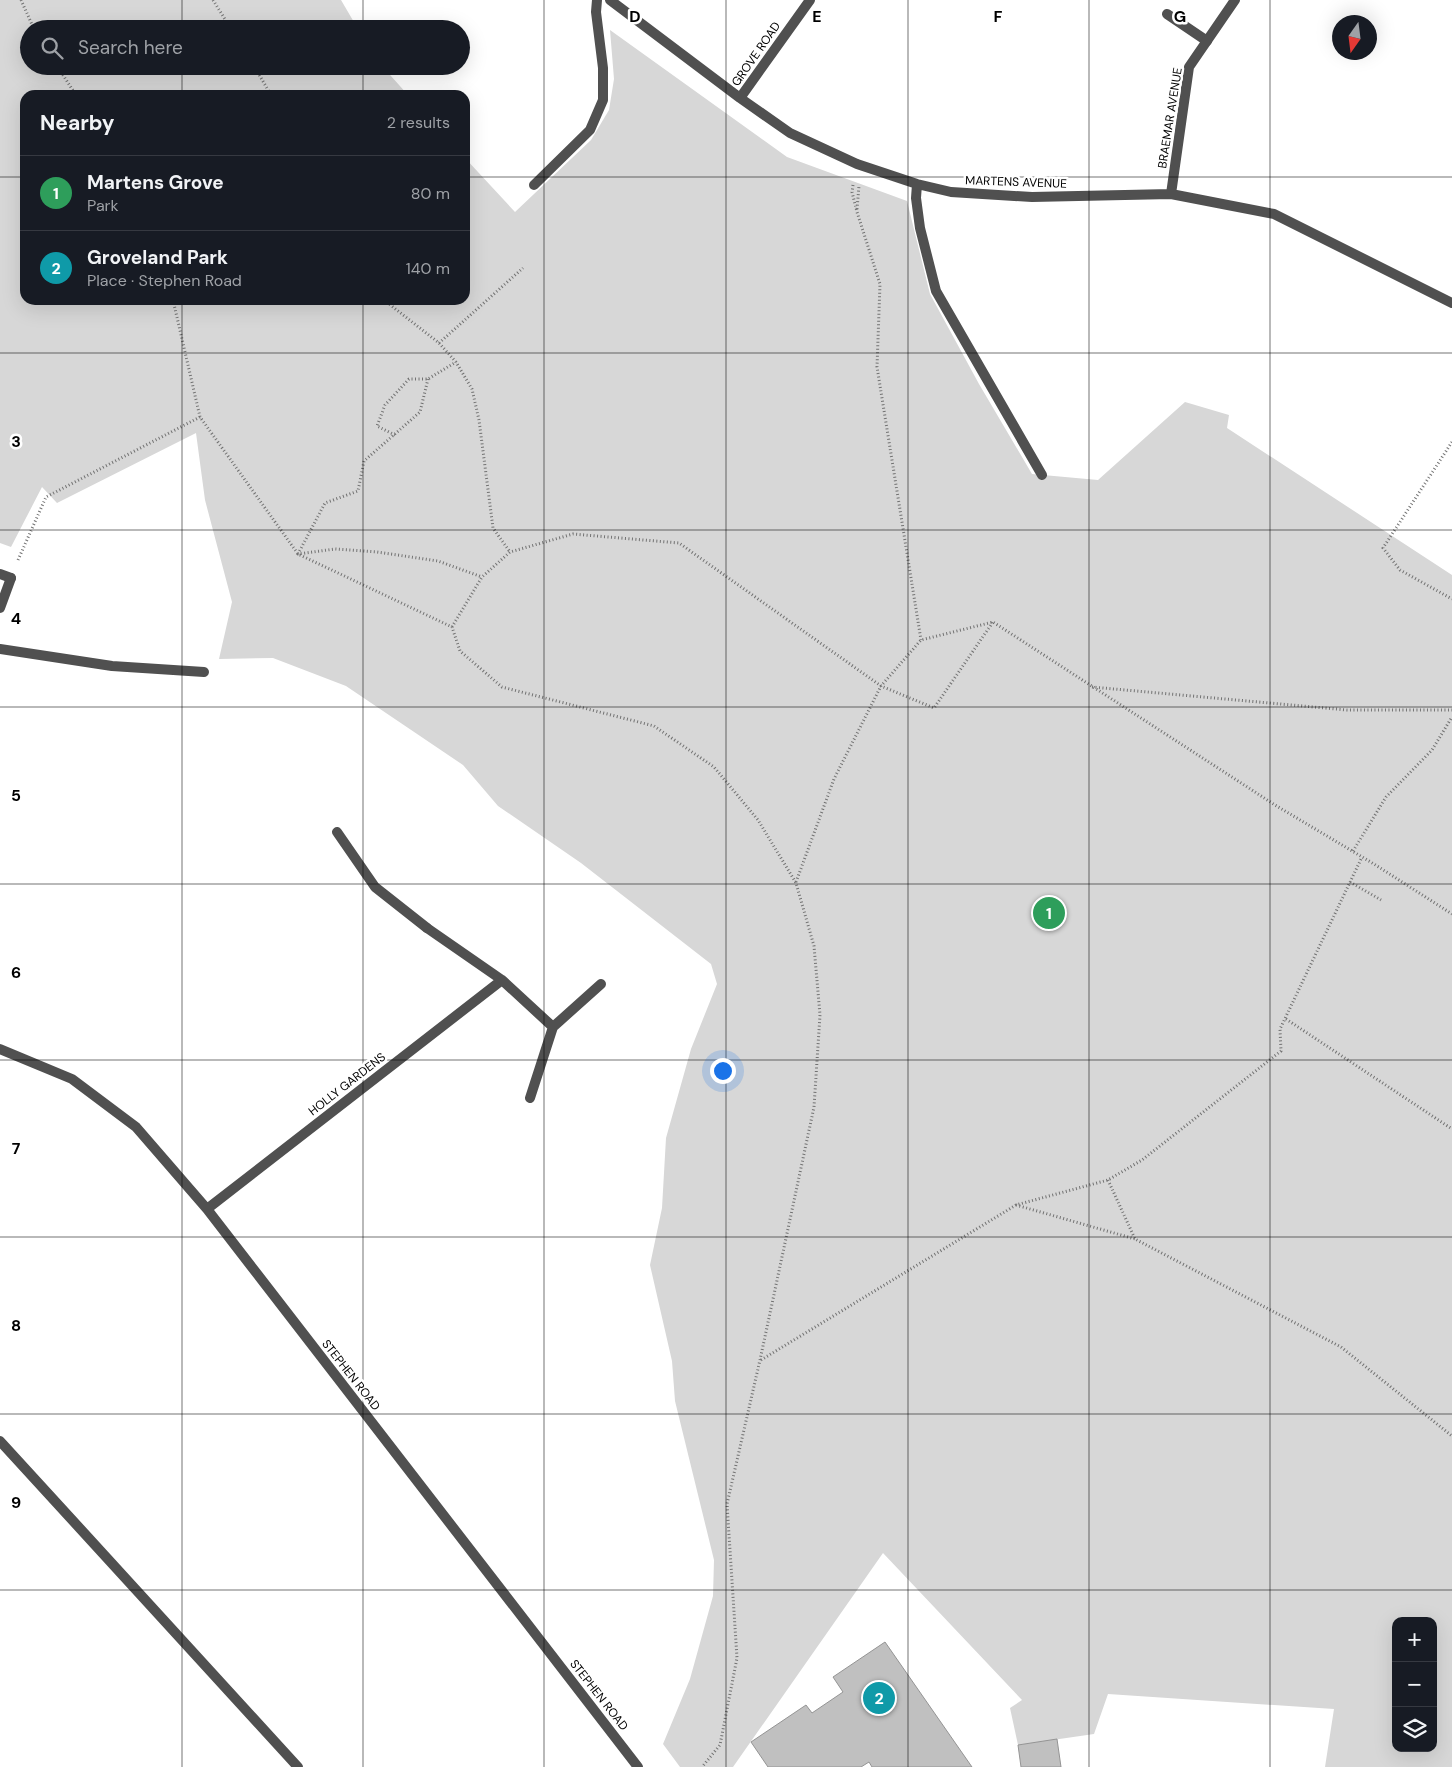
<!DOCTYPE html>
<html lang="en">
<head>
<meta charset="utf-8">
<style>
  body { margin:0; font-family:"DM Sans",sans-serif; background:#242831; color:#f1f3f6 }
  .controls { position:absolute; right:15px; bottom:15px; display:grid; overflow:hidden; border-radius:10px; box-shadow:0 5px 20px #0002 }
  .controls button { width:45px; height:45px; display:grid; place-items:center; padding:0; border:0; border-bottom:1px solid #363941; background:#171b24; color:#f1f3f6; font:25px sans-serif }
  .compass { position:absolute; left:1332px; top:15px; width:45px; height:45px; border-radius:50%; background:#171b24; box-shadow:0 5px 20px #0002; rotate:194deg }
  .you { position:absolute; left:722px; top:1070px; width:18px; height:18px; margin:-12px; border:4px solid #fff; border-radius:50%; background:#1a73e8; box-shadow:0 0 0 8px #1a73e833 }
  .badge { display:grid; place-items:center; width:32px; height:32px; border-radius:50%; background:#d93025; color:#fff; font-size:16px; font-weight:700 }
  .pin { position:absolute; translate:-50% -50%; border:2px solid #fff; box-shadow:0 1px 5px #0006 }
  .list { margin:0; padding:0; list-style:none }
  h2 { display:flex; justify-content:space-between; align-items:center; height:65px; margin:0; padding:0 20px; font-size:21px }
  h2 small { font-size:16px; font-weight:400; color:#9ea1a6 }
  .list li { display:grid; grid-template-columns:32px 1fr auto; gap:15px; align-items:center; box-sizing:border-box; height:75px; padding:0 20px; border-top:1px solid #363941 }
  .list b { display:block; font-size:19px; white-space:nowrap }
  .list p { margin:0; font-size:16px; white-space:nowrap; color:#9ea1a6 }
  .list em { font-size:16px; font-style:normal; color:#9ea1a6 }
  .icon { flex:none; width:28px; height:28px; fill:none; stroke:currentColor; stroke-width:2; stroke-linecap:round; stroke-linejoin:round }
  .map { position:relative; flex:none; width:1452px; height:1767px; overflow:hidden }
  .search { position:absolute; background:#171b24; box-shadow:0 5px 20px #0002; left:20px; top:20px; width:450px; height:55px; display:flex; align-items:center; gap:12px; box-sizing:border-box; padding:0 18px; border-radius:28px; color:#9ea1a6; font-size:19px }
  .panel { position:absolute; background:#171b24; box-shadow:0 5px 20px #0002; left:20px; top:90px; width:450px; height:215px; border-radius:15px }
  .map>svg:first-child { display:block }
  .green { fill:#d7d7d7; fill-rule:evenodd }
  .building { fill:#c0c0c0; stroke:#949494 }
  .lines { fill:none; stroke-linecap:round; stroke-linejoin:round }
  .path { stroke:#727272; stroke-width:3; stroke-dasharray:1 2.5; stroke-linecap:butt }
  .lane { stroke:#505050; stroke-width:10 }
  .street { stroke:#505050; stroke-width:10 }
  .grid { fill:none; stroke:#000; stroke-width:1; stroke-opacity:0.55 }
  .labels { text-anchor:middle; stroke-width:5; stroke-linejoin:round; paint-order:stroke }
  .street-label { font-size:12px; fill:#000; stroke:#fff }
  .grid-label { font-size:16px; text-anchor:middle; font-weight:bold; fill:#000; stroke:#fff; stroke-width:5; stroke-linejoin:round; paint-order:stroke }
</style>
</head>
<body>
<div class="map">
<svg width="1452" height="1767" viewBox="0 0 1452 1767">
  <rect width="100%" height="100%" fill="#fff"/>
  <path class="green" d="M0,0H341L358,29H29V66H382L408,95H25V300H465V158L515,212L591,140L609,110L614,79L610,30L787,157L907,201L930,294L979,384L1032,474L1098,480L1185,402L1229,415L1227,428L1452,575V1767H1325L1334,1709L1108,1694L1094,1734L1018,1745L1010,1708L1022,1700L883,1553L733,1767H680L663,1744L690,1679L713,1596L714,1560L675,1401L672,1361L650,1265L662,1208L666,1138L691,1049L717,984L711,964L581,863L498,806L463,765L346,686L273,658L219,659L232,602L205,500L196,433L57,503L42,487L11,547L0,543ZM1396,1621H1433V1748H1396Z"/>
  <path class="building" d="M885,1642L972,1767H872L869,1762L861,1767H768L751,1742L806,1705L812,1713L843,1692L833,1677Z
    M1057,1739L1061,1767H1021L1018,1745Z"/>
  <g class="lines">
    <path class="path" d="M21,0L34,29
      M213,0L231,29
      M57,66L76,95
      M254,66L271,95
      M853,185L852,192L857,212L880,284L877,367L921,640
      M857,209L859,186
      M173,300L200,417L298,554L452,627L460,651L502,687L654,726L714,767L758,820L796,883L814,946L820,1015L814,1107L760,1360L727,1504L737,1658L720,1745L702,1767
      M384,300L439,343L456,362L472,389L479,420L493,528L510,552
      M439,343L523,268
      M428,379L420,412L364,461L358,491L325,503L298,554L335,549L377,552L438,561L482,577
      M395,435L377,426L385,405L409,379H428L456,362
      M1452,442L1383,548L1400,570L1452,599
      M18,560L46,497L200,417
      M452,627L482,577L510,552L573,534L679,543L881,686L934,708L993,622
      M1092,687L1347,710H1452
      M1353,851L1386,797L1432,750L1452,717
      M796,882L834,779L881,686L921,640L993,622L1275,805L1374,864L1452,914
      M1350,882L1381,900
      M1286,1019L1452,1129
      M1108,1180L1135,1239L1341,1347L1452,1436
      M1016,1205L1135,1239
      M761,1360L1016,1205L1108,1180L1142,1160L1281,1051L1280,1029L1362,857"/>
    <path class="lane" d="M1167,14L1207,41
      M0,574L11,578
      M337,832L375,887L427,928
      M0,1441L298,1767"/>
    <path class="street" d="M610,0L740,98L790,133L857,164L917,184L951,192L1032,197L1171,194L1274,214L1452,303
      M740,98L810,0
      M917,184L916,198L920,228L936,291L1042,475
      M534,185L590,130L603,100V68L596,12L597,0
      M1171,194L1189,67L1235,0
      M0,608L11,578
      M0,649L112,666L204,672
      M427,928L502,980L553,1027L530,1098
      M553,1027L601,984
      M0,1049L72,1079L136,1127L207,1209L638,1767
      M207,1209L502,980"/>
  </g>
  <path class="grid" d="M182,0V29M363,0V29M544,0V1767M726,0V1767M908,0V1767M1089,0V1767M1270,0V1767M182,66V95M363,66V95M0,177H25M465,177H1452M182,300V1767M363,300V1767M0,353H1452M0,530H1452M0,707H1452M0,884H1452M0,1060H1452M0,1237H1452M0,1414H1452M0,1590H1452"/>
  <g class="labels">
    <g class="street-label">
      <text transform="translate(756 54) rotate(-55)" y="4">GROVE ROAD</text>
      <text transform="translate(1170 118) rotate(-81)" y="4">BRAEMAR AVENUE</text>
      <text transform="translate(1016 182) rotate(2)" y="4">MARTENS AVENUE</text>
      <text transform="translate(347 1084) rotate(-38)" y="4">HOLLY GARDENS</text>
      <text transform="translate(351 1375) rotate(52)" y="4">STEPHEN ROAD</text>
      <text transform="translate(599 1695) rotate(52)" y="4">STEPHEN ROAD</text>
    </g>
  </g>
  <g class="grid-label">
    <text x="635" y="22">D</text>
    <text x="817" y="22">E</text>
    <text x="998" y="22">F</text>
    <text x="1180" y="22">G</text>
    <text x="16" y="447">3</text>
    <text x="16" y="624">4</text>
    <text x="16" y="801">5</text>
    <text x="16" y="978">6</text>
    <text x="16" y="1154">7</text>
    <text x="16" y="1331">8</text>
    <text x="16" y="1508">9</text>
  </g>
</svg>
<div class="controls">
<button>+</button>
<button>−</button>
<button><svg class="icon" aria-label="layers" viewBox="0 0 24 24"><path d="M12 4l9 5-9 5-9-5zM3 14l9 5 9-5"/></svg></button>
</div>
<svg class="compass" viewBox="-18 -18 36 36"><path d="M0-13l5 13h-10z" fill="#e53935"/><path d="M0 13l5-13h-10z" fill="#9ea1a6"/></svg>
<div class="you"></div>
<div class="pin badge" style="left:1049px;top:913px;background:#2e9e5b">1</div>
<div class="pin badge" style="left:879px;top:1698px;background:#0f9aa8">2</div>
<div class="search"><svg class="icon" aria-label="search" viewBox="0 0 24 24"><circle cx="10" cy="10" r="6"/><path d="M15 15l6 6"/></svg>Search here</div>
<section class="panel">
<h2>Nearby<small>2 results</small></h2>
<ul class="list">
<li><span class="badge" style="background:#2e9e5b">1</span><div><b>Martens Grove</b><p>Park</p></div><em>80 m</em></li>
<li><span class="badge" style="background:#0f9aa8">2</span><div><b>Groveland Park</b><p>Place · Stephen Road</p></div><em>140 m</em></li>
</ul>
</section>
</div>
</body>
</html>
